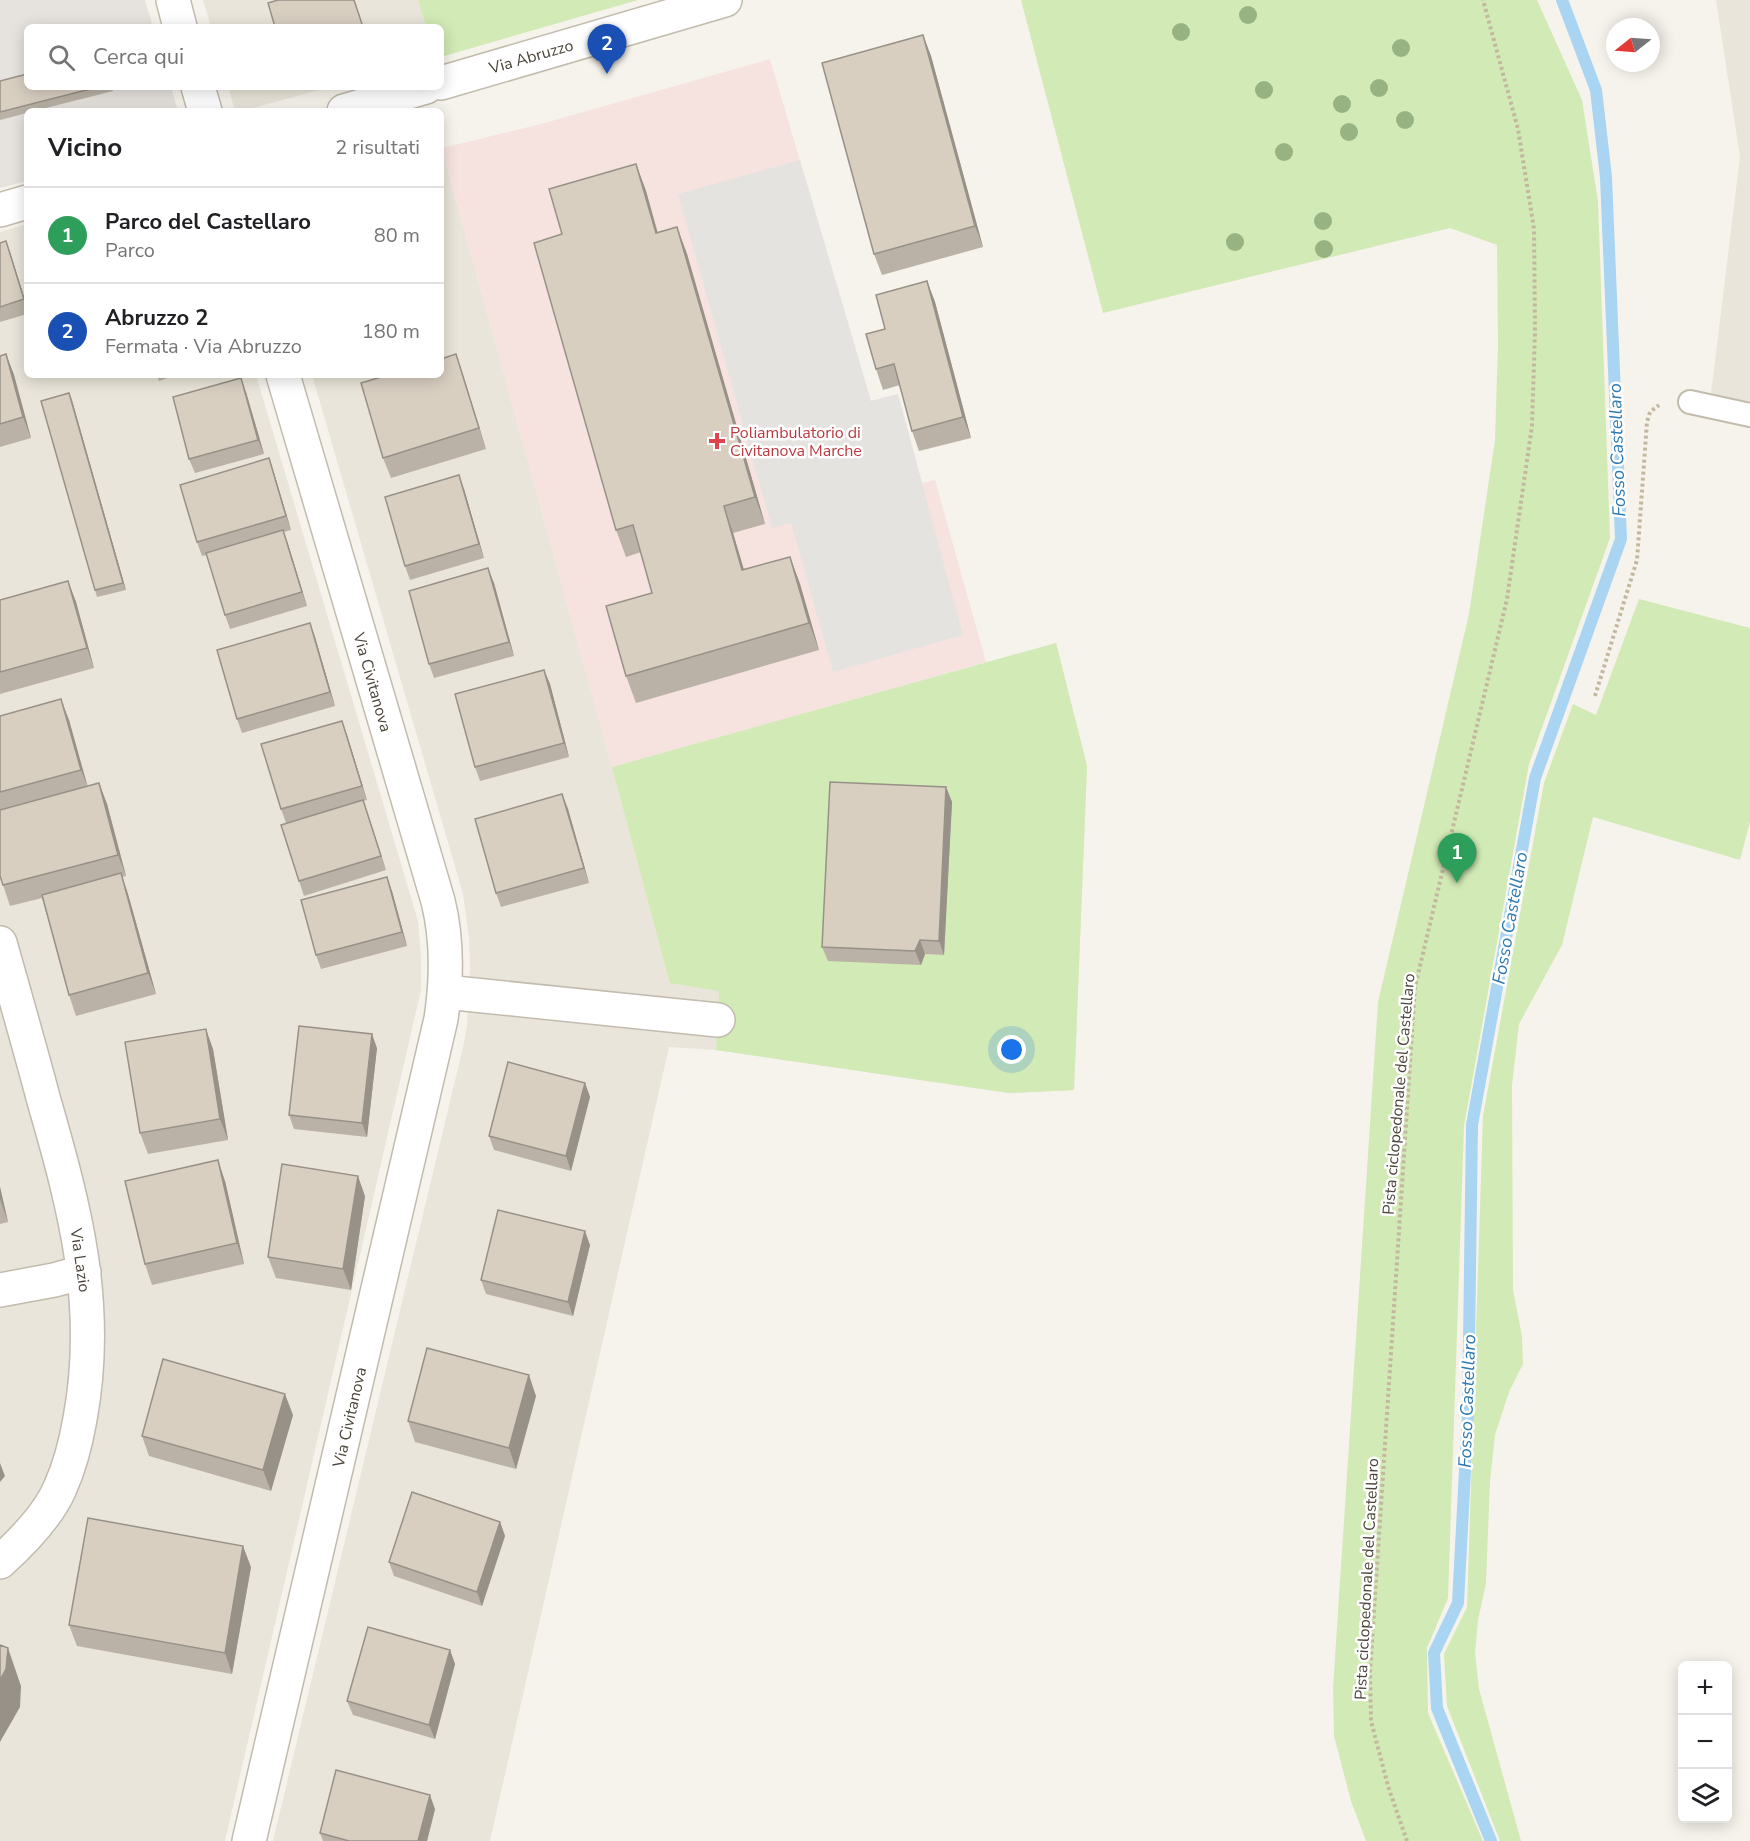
<!DOCTYPE html>
<html lang="it">
<head>
<meta charset="utf-8">
<style>
  body { margin:0; font-family:"Nunito Sans",sans-serif; background:#f6f6f6; color:#202124 }
  .controls { position:absolute; right:18px; bottom:18px; display:grid; overflow:hidden; border-radius:9px; box-shadow:0 3px 15px #0003 }
  .controls button { width:54px; height:54px; display:grid; place-items:center; padding:0; border:0; border-bottom:2px solid #e0e0e0; background:#fff; color:#202124; font:30px sans-serif }
  .compass { position:absolute; left:1606px; top:18px; width:54px; height:54px; border-radius:50%; background:#fff; box-shadow:0 3px 15px #0003; rotate:253deg }
  .you { position:absolute; left:1012px; top:1050px; width:21px; height:21px; margin:-15px; border:4px solid #fff; border-radius:50%; background:#1a73e8; box-shadow:0 0 0 9px #1a73e833 }
  .badge { display:grid; place-items:center; width:39px; height:39px; border-radius:50%; background:#fc3f1d; color:#fff; font-size:20px; font-weight:700 }
  .pin { position:absolute; translate:-50% -50px; filter:drop-shadow(0 2px 3px #0008) }
  .pin::after { content:''; position:absolute; top:32px; width:21px; height:18px; background:inherit; clip-path:polygon(0 0,100% 0,50% 100%) }
  .list { margin:0; padding:0; list-style:none }
  h2 { display:flex; justify-content:space-between; align-items:center; height:78px; margin:0; padding:0 24px; font-size:26px }
  h2 small { font-size:20px; font-weight:400; color:#757577 }
  .list li { display:grid; grid-template-columns:39px 1fr auto; gap:18px; align-items:center; box-sizing:border-box; height:96px; padding:0 24px; border-top:2px solid #e0e0e0 }
  .list b { display:block; font-size:22px; white-space:nowrap }
  .list p { margin:0; font-size:20px; white-space:nowrap; color:#757577 }
  .list em { font-size:20px; font-style:normal; color:#757577 }
  .icon { flex:none; width:33px; height:33px; fill:none; stroke:currentColor; stroke-width:2; stroke-linecap:round; stroke-linejoin:round }
  .map { position:relative; flex:none; width:1750px; height:1841px; overflow:hidden }
  .search { position:absolute; background:#fff; box-shadow:0 3px 15px #0003; left:24px; top:24px; width:420px; height:66px; display:flex; align-items:center; gap:15px; box-sizing:border-box; padding:0 21px; border-radius:9px; color:#757577; font-size:22px }
  .panel { position:absolute; background:#fff; box-shadow:0 3px 15px #0003; left:24px; top:108px; width:420px; height:270px; border-radius:9px }
  .map>svg:first-child { display:block }
  .residential { fill:#eae5da }
  .industrial { fill:#e6e2dd }
  .medical { fill:#f6e3e0 }
  .green { fill:#d2eab5; fill-rule:evenodd }
  .parking { fill:#e5e3e0 }
  .lines { fill:none; stroke-linecap:round; stroke-linejoin:round }
  .stream { stroke:#a9d4f2; stroke-width:12 }
  .service-casing { stroke:#c2bbae; stroke-width:26 }
  .minor-casing { stroke:#c2bbae; stroke-width:36 }
  .tertiary-casing { stroke:#c2bbae; stroke-width:36 }
  .path { stroke:#c4b79f; stroke-width:4; stroke-dasharray:3 3; stroke-linecap:butt }
  .service { stroke:#fff; stroke-width:22 }
  .minor { stroke:#fff; stroke-width:33 }
  .tertiary { stroke:#fff; stroke-width:33 }
  .tree { fill:#97b381 }
  .wall { fill:#bab2a6 }
  .shaded-wall { fill:#979187 }
  .building { fill:#d8cfc1; stroke:#979187; stroke-width:1.5 }
  .health-dot { fill:#e0444e; stroke:#fff; stroke-width:2 }
  .labels { text-anchor:middle; stroke-width:5; stroke-linejoin:round; paint-order:stroke }
  .street-label { font-size:16px; fill:#4b4439; stroke:#fff }
  .health-label { font-size:16px; fill:#be3a42; stroke:#fff; text-anchor:start }
  .water-label { font-size:18px; font-style:italic; fill:#2e7ab2; stroke:#fff }
</style>
</head>
<body>
<div class="map">
<svg width="1750" height="1841" viewBox="0 0 1750 1841">
  <rect width="100%" height="100%" fill="#f6f3ec"/>
  <path class="residential" d="M203,0H418L426,27H211Z
    M1716,0H1750V427L1708,418L1740,157Z
    M228,87H330L242,111H235Z
    M441,145L612,767L1056,643L1087,766L1074,1090L1009,1093L716,1050L669,1047L490,1841H273L464,1043L467,1025L470,966L469,938L463,894L312,375H441Z
    M27,224V375H256L418,921L421,956V990L225,1841H0V232Z"/>
  <path class="industrial" d="M0,0H145L153,27H27V87H171L178,111H27V181L0,188Z"/>
  <path class="medical" d="M770,59L871,401L898,394L922,483L935,480L986,662L612,767L442,148L541,124Z"/>
  <path class="green" d="M418,0H638L441,57V27H426Z
    M1021,0H1537L1582,100L1598,201L1610,538L1529,764L1464,1126L1448,1598L1427,1648L1428,1713L1483,1841H1366L1351,1801L1334,1736L1333,1688L1378,1002L1469,614L1495,440L1498,345L1497,245L1450,228L1103,313Z
    M1639,599L1750,628V822L1740,860L1593,817L1562,945L1519,1024L1512,1085L1513,1290L1522,1336L1523,1364L1509,1392L1495,1435L1490,1481L1486,1583L1478,1620L1475,1653L1479,1689L1521,1841H1500L1447,1706L1444,1654L1467,1607L1483,1116L1544,783L1573,704L1596,715Z
    M1056,643L1087,766L1074,1090L1009,1093L716,1050L719,991L670,983L612,767ZM951,802L944,955L925,954Z"/>
  <path class="parking" d="M800,160L871,401L898,394L963,635L833,672L791,523L772,528L678,194Z"/>
  <g class="lines">
    <path class="stream" d="M1491,1841L1437,1708L1434,1653L1458,1603L1468,1414L1472,1125L1535,778L1621,539L1606,177L1596,90L1562,0"/>
    <g class="service-casing">
      <path id="service" d="M1690,402L1750,415"/>
    </g>
    <g class="minor-casing">
      <path id="minor" d="M0,210L27,202
        M0,943C15,996 30,1048 44,1101C75,1208 101,1306 80,1419C76,1442 70,1466 60,1488C49,1514 21,1543 0,1562
        M445,992L718,1020
        M0,1290L54,1280L84,1272"/>
    </g>
    <g class="tertiary-casing">
      <path id="tertiary" d="M173,0L180,27
        M441,83L725,0
        M198,87L205,111
        M344,111L426,87
        M249,1841L441,1019C447,979 448,941 438,901L283,375"/>
    </g>
    <path class="path" d="M1595,696L1637,560L1647,422L1650,412L1659,405
      M1407,1841L1388,1786L1371,1721L1370,1673L1415,987L1507,599L1532,426L1535,331L1534,229L1518,129L1483,0"/>
    <use href="#service" class="service"/>
    <use href="#minor" class="minor"/>
    <use href="#tertiary" class="tertiary"/>
  </g>
  <g class="tree">
    <circle cx="1248" cy="15" r="9"/>
    <circle cx="1181" cy="32" r="9"/>
    <circle cx="1401" cy="48" r="9"/>
    <circle cx="1379" cy="88" r="9"/>
    <circle cx="1264" cy="90" r="9"/>
    <circle cx="1342" cy="104" r="9"/>
    <circle cx="1405" cy="120" r="9"/>
    <circle cx="1349" cy="132" r="9"/>
    <circle cx="1284" cy="152" r="9"/>
    <circle cx="1323" cy="221" r="9"/>
    <circle cx="1235" cy="242" r="9"/>
    <circle cx="1324" cy="249" r="9"/>
  </g>
  <path class="wall" d="M923,35L931,56L983,247L882,275L874,254Z
    M0,81L27,87H112L113,91L34,111H27V113L0,120Z
    M636,164L646,191L658,233L677,227L687,254L765,524L733,533L744,570L790,557L800,584L819,650L636,703L626,676L652,593L641,552L626,557L616,530L562,234Z
    M6,241L27,306V314L0,322V243Z
    M927,281L935,302L971,438L919,451L912,431L900,385L883,390L876,369L885,329Z
    M6,354L14,375L31,438L0,447V356Z
    M456,354L463,375L486,449L391,478L383,458Z
    M157,375H176L159,381Z
    M348,375H361L349,378Z
    M246,392L264,454L195,473L189,459Z
    M69,393L126,590L97,597L95,590Z
    M274,473L291,530L284,532L307,606L230,629L225,615L207,555L202,556L197,542Z
    M464,489L484,558L410,580L405,566Z
    M68,581L76,602L94,668L0,694V600Z
    M494,583L514,656L434,678L429,664Z
    M310,623L315,637L335,706L242,733L237,719Z
    M544,670L550,684L569,757L480,781L475,767Z
    M0,716L69,720L87,787L99,783L107,804L126,876L122,877L128,894L156,994L76,1016L69,995L42,898L10,906L0,876Z
    M342,721L347,735L367,800L363,801L386,870L304,896L299,881L286,823L281,809Z
    M946,787L952,802L944,955L925,954L921,965L828,961L822,947Z
    M562,794L568,809L589,883L501,907L496,893Z
    M392,891L407,946L321,969L316,955Z
    M377,1048L367,1137L294,1129L289,1115Z
    M213,1049L228,1140L148,1154L140,1133Z
    M585,1083L590,1097L571,1171L494,1150L489,1136Z
    M225,1181L244,1264L152,1285L145,1264Z
    M0,1187L8,1222L0,1224Z
    M365,1196L351,1290L276,1278L268,1257Z
    M590,1245L573,1316L486,1294L481,1280Z
    M536,1396L516,1469L415,1442L408,1421Z
    M293,1415L271,1491L149,1456L142,1436Z
    M500,1522L505,1536L482,1606L394,1576L389,1562Z
    M251,1567L232,1674L77,1646L69,1625Z
    M450,1650L455,1664L435,1739L353,1715L347,1701Z
    M435,1809L427,1841H323L320,1833Z"/>
  <path class="shaded-wall" d="M923,35L931,56L983,247L975,226Z
    M636,164L646,191L665,260L656,233Z
    M677,227L687,254L765,524L755,497Z
    M6,241L11,255L27,307L24,299Z
    M927,281L935,302L971,438L963,417Z
    M6,354L14,375L31,438L23,417Z
    M456,354L463,375L486,449L479,428Z
    M241,378L246,392L264,454L258,440Z
    M69,393L72,400L126,590L123,583Z
    M269,458L274,473L291,530L286,516Z
    M459,475L464,489L484,558L479,544Z
    M724,506L733,533L752,597L742,570Z
    M283,530L288,544L307,606L302,592Z
    M790,557L800,584L819,650L809,623Z
    M488,568L494,583L514,656L509,642Z
    M68,581L76,602L94,668L87,648Z
    M310,623L315,637L335,706L330,692Z
    M544,670L550,684L569,757L564,743Z
    M61,699L69,720L89,791L81,770Z
    M342,721L347,735L367,800L362,786Z
    M99,783L107,804L126,876L118,855Z
    M946,787L952,802L944,955L939,941Z
    M562,794L568,809L589,883L584,868Z
    M363,800L368,814L386,870L381,856Z
    M121,873L128,894L156,994L148,973Z
    M387,877L392,891L407,946L402,932Z
    M920,940L925,954L921,965L915,951Z
    M206,1029L213,1049L228,1140L220,1119Z
    M372,1034L377,1048L367,1137L362,1123Z
    M585,1083L590,1097L571,1171L566,1156Z
    M218,1160L225,1181L244,1264L237,1243Z
    M358,1176L365,1196L351,1290L343,1269Z
    M0,1187L8,1222L0,1199Z
    M585,1231L590,1245L573,1316L568,1302Z
    M529,1375L536,1396L516,1469L509,1448Z
    M285,1394L293,1415L271,1491L263,1470Z
    M0,1463L5,1476L0,1482Z
    M500,1522L505,1536L482,1606L477,1592Z
    M243,1546L251,1567L232,1674L225,1653Z
    M8,1648L21,1686L20,1707L0,1742V1680Z
    M450,1650L455,1664L435,1739L429,1725Z
    M430,1795L435,1809L427,1841H418Z"/>
  <path class="building" d="M278,0H354L363,27H275L268,3Z
    M923,35L975,226L874,254L822,63Z
    M27,74V87H98L0,112V81Z
    M636,164L656,233L677,227L755,497L724,506L742,570L790,557L809,623L626,676L606,606L652,593L633,525L616,530L534,243L562,234L549,189Z
    M6,241L24,299L0,307V243Z
    M927,281L963,417L912,431L894,364L876,369L866,334L885,329L876,295Z
    M6,354L23,417L0,424V356Z
    M456,354L479,428L383,458L361,383L388,375H441V359Z
    M241,378L258,440L189,459L173,397Z
    M69,393L123,583L95,590L41,401Z
    M269,458L286,516L197,542L180,485Z
    M459,475L479,544L405,566L385,497Z
    M283,530L302,592L225,615L206,553Z
    M488,568L509,642L429,664L409,591Z
    M68,581L87,648L0,672V600Z
    M310,623L330,692L237,719L217,650Z
    M544,670L564,743L475,767L455,694Z
    M61,699L81,770L0,792V716Z
    M342,721L362,786L281,809L261,744Z
    M830,782L946,787L939,941L920,940L915,951L822,947Z
    M99,783L118,855L3,885L0,876V810Z
    M562,794L584,868L496,893L475,819Z
    M363,800L381,856L299,881L281,825Z
    M121,873L148,973L69,995L42,895Z
    M387,877L402,932L316,955L301,900Z
    M299,1026L372,1034L362,1123L289,1115Z
    M206,1029L220,1119L140,1133L125,1042Z
    M508,1062L585,1083L566,1156L489,1136Z
    M218,1160L237,1243L145,1264L125,1181Z
    M282,1164L358,1176L343,1269L268,1257Z
    M498,1210L585,1231L568,1302L481,1280Z
    M427,1348L529,1375L509,1448L408,1421Z
    M163,1359L285,1394L263,1470L142,1436Z
    M412,1492L500,1522L477,1592L389,1562Z
    M88,1518L243,1546L225,1653L69,1625Z
    M368,1627L450,1650L429,1725L347,1701Z
    M0,1645L8,1648L6,1669L0,1680Z
    M336,1770L430,1795L418,1841H349L320,1833Z"/>
  <path class="health-dot" d="M714 432h6v6h6v6h-6v6h-6v-6h-6v-6h6z"/>
  <g class="labels">
    <g class="street-label">
      <text transform="translate(531 56) rotate(-16)" y="6">Via Abruzzo</text>
      <text transform="translate(373 682) rotate(74)" y="6">Via Civitanova</text>
      <text transform="translate(1398 1094) rotate(-85)" y="6">Pista ciclopedonale del Castellaro</text>
      <text transform="translate(81 1260) rotate(82)" y="6">Via Lazio</text>
      <text transform="translate(349 1417) rotate(-77)" y="6">Via Civitanova</text>
      <text transform="translate(1366 1579) rotate(-87)" y="6">Pista ciclopedonale del Castellaro</text>
    </g>
    <g class="health-label">
      <text x="730" y="438">Poliambulatorio di<tspan x="730" dy="18">Civitanova Marche</tspan></text>
    </g>
    <g class="water-label">
      <text transform="translate(1617 450) rotate(-92)" y="6">Fosso Castellaro</text>
      <text transform="translate(1510 918) rotate(-80)" y="6">Fosso Castellaro</text>
      <text transform="translate(1467 1401) rotate(-88)" y="6">Fosso Castellaro</text>
    </g>
  </g>
</svg>
<div class="controls">
<button>+</button>
<button>−</button>
<button><svg class="icon" aria-label="layers" viewBox="0 0 24 24"><path d="M12 4l9 5-9 5-9-5zM3 14l9 5 9-5"/></svg></button>
</div>
<svg class="compass" viewBox="-18 -18 36 36"><path d="M0-13l5 13h-10z" fill="#e53935"/><path d="M0 13l5-13h-10z" fill="#757577"/></svg>
<div class="you"></div>
<div class="pin badge" style="left:1457px;top:883px;background:#2e9e5b">1</div>
<div class="pin badge" style="left:607px;top:74px;background:#1a4fb4">2</div>
<div class="search"><svg class="icon" aria-label="search" viewBox="0 0 24 24"><circle cx="10" cy="10" r="6"/><path d="M15 15l6 6"/></svg>Cerca qui</div>
<section class="panel">
<h2>Vicino<small>2 risultati</small></h2>
<ul class="list">
<li><span class="badge" style="background:#2e9e5b">1</span><div><b>Parco del Castellaro</b><p>Parco</p></div><em>80 m</em></li>
<li><span class="badge" style="background:#1a4fb4">2</span><div><b>Abruzzo 2</b><p>Fermata · Via Abruzzo</p></div><em>180 m</em></li>
</ul>
</section>
</div>
</body>
</html>
